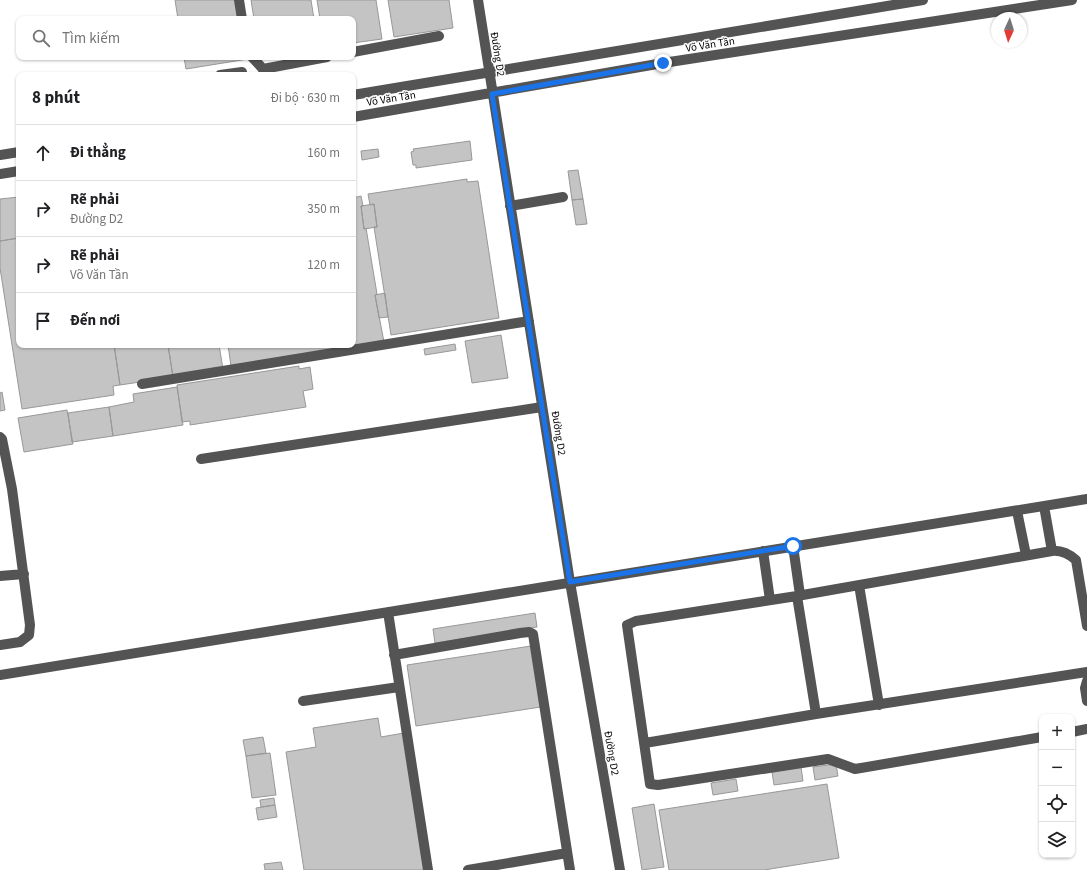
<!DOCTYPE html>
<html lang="vi">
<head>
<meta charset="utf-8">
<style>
  body { margin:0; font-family:"Source Sans 3",sans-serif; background:#f2f2f2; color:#202124 }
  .controls { position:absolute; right:12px; bottom:12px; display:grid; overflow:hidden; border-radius:8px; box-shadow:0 1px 3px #0004 }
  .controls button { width:36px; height:36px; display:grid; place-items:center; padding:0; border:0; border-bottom:1px solid #e0e0e0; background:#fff; color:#202124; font:20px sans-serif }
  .compass { position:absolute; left:991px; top:12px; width:36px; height:36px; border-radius:50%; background:#fff; box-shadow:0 1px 3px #0004; rotate:184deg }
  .stop { position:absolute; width:12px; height:12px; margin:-9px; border:3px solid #1a73e8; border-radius:50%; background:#fff }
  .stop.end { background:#1a73e8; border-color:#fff; box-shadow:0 1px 4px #0008 }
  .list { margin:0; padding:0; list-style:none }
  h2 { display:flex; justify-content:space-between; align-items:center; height:52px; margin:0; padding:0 16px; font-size:17px }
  h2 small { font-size:13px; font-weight:400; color:#757577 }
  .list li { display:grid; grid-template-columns:26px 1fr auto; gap:12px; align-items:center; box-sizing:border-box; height:56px; padding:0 16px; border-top:1px solid #e0e0e0 }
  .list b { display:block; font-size:15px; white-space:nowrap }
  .list p { margin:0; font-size:13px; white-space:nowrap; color:#757577 }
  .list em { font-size:13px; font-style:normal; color:#757577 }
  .icon { flex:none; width:22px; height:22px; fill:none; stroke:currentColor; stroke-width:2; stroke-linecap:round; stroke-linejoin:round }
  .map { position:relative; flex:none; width:1087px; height:870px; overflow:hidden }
  .search { position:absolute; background:#fff; box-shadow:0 1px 3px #0004; left:16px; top:16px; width:340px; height:44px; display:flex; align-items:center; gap:10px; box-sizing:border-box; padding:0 14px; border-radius:8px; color:#757577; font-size:15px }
  .panel { position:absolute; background:#fff; box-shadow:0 1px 3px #0004; left:16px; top:72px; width:340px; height:276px; border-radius:8px }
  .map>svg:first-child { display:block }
  .building { fill:#c4c4c4; stroke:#989898 }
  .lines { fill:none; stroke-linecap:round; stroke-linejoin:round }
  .minor { stroke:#545454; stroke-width:10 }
  .route { stroke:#1a73e8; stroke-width:5 }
  .labels { text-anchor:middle; stroke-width:3; stroke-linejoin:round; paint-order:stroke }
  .street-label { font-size:11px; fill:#000; stroke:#fff }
</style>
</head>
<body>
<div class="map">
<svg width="1087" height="870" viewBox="0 0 1087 870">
  <rect width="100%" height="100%" fill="#fff"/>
  <path class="building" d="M175,0H239L242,19H178Z
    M251,0H311L314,19H254Z
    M317,0H376L382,39L353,43V19H320Z
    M388,0H449L453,28L394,37Z
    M184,57H247L248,59L186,69Z
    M470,141L472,160L416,168V165H413L411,152L414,151L413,149Z
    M378,149L379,157L362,160L361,151Z
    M578,170L583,199L572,200L568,171Z
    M467,179V182L478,181L499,318L391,335L374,227H377L374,204L370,205L368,194Z
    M361,196L363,206H361L364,229L366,228L377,294L375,295L384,342L231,366L228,345H353V198Z
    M19,197V238L0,241V199Z
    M583,199L587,224L576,225L572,200Z
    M374,204L377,227L364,229L361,206Z
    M19,238V345H114L120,385L113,386L114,395L22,409L0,268V241Z
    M385,293L388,317L379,318L375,295Z
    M501,335L508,378L472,383L465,341Z
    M455,344L456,350L425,355L424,349Z
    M114,345H168L173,377L120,385Z
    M168,345H219L223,369L173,377Z
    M299,366V369L310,367L313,389L303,391L306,407L190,425V421L182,422L177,385Z
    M177,387L183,425L113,436L109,407L134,402L133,394Z
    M2,392L5,410L0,411V393Z
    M109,407L113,436L72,442L68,413Z
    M67,410L73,444L24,452L18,418Z
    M535,613L537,627L435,643L433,629Z
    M531,646L541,707L416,726L407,665Z
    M378,718L381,737L404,733L426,870H304L286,752L316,747L313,728Z
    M263,737L266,753L246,756L243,740Z
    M270,753L276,795L252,798L246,756Z
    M836,764L838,776L815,780L813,767Z
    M801,767L803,781L774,785L772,772Z
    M736,779L738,791L713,795L711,783Z
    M827,784L839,858L764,870H669L659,810Z
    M274,798L275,805L261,807L260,800Z
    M654,804L664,867L642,870L632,808Z
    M275,805L277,817L258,820L256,808Z
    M281,862L283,870H265L264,864Z"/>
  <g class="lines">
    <path class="minor" d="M239,0L242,19
      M478,0L570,582L620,870
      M353,52L439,36
      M252,57L263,69L264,75
      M263,69L327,57
      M220,75L242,72
      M353,95L923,0
      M353,117L663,63L1072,0
      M0,155L19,152
      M0,174L19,171
      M510,206L563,197
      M142,384L529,321
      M0,437L2,439L12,489L30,625L29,635L20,642L0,645
      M201,459L542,407
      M1044,506L1052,551C1062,550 1069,554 1076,560L1087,626
      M1017,511L1026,555
      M793,546L800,595
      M763,551L770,600
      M0,576L24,574
      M859,585L879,705
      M797,596L636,621L627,625L650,784L658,785L828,759L855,769L1042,737
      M388,612L428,870
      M394,655L520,633L529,632L533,634L570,870
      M0,675L1087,499
      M1087,681L1085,688L1087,701
      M303,701L399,687
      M816,714L797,596L1052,551
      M1072,732L1087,729
      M645,743L816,714L1087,672
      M468,870L567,853"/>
  </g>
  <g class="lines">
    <path class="route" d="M663,63L492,94L570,582L793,546"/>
  </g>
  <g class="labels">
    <g class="street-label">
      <text transform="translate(710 44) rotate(-9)" y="4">Võ Văn Tần</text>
      <text transform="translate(498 54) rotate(81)" y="4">Đường D2</text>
      <text transform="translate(391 98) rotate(-9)" y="4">Võ Văn Tần</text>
      <text transform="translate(559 433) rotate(81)" y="4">Đường D2</text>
      <text transform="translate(612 753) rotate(80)" y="4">Đường D2</text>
    </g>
  </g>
</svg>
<div class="controls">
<button>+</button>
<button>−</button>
<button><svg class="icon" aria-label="locate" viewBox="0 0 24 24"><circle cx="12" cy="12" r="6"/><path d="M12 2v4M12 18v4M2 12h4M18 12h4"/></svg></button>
<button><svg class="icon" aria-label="layers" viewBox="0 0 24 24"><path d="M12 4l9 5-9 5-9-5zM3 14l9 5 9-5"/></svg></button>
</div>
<svg class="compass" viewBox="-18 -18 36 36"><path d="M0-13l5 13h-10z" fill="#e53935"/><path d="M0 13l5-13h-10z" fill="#757577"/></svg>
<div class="stop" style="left:793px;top:546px"></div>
<div class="stop end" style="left:663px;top:63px"></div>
<div class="search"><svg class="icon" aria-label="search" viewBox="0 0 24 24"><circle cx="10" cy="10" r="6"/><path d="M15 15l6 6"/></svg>Tìm kiếm</div>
<section class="panel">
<h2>8 phút<small>Đi bộ · 630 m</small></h2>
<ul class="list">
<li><svg class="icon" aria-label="ahead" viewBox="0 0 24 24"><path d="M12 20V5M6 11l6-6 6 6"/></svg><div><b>Đi thẳng</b></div><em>160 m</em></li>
<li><svg class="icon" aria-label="right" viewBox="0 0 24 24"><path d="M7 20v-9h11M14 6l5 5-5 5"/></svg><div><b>Rẽ phải</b><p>Đường D2</p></div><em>350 m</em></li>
<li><svg class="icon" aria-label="right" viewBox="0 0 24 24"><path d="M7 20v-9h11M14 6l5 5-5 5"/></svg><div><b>Rẽ phải</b><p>Võ Văn Tần</p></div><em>120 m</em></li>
<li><svg class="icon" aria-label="arrive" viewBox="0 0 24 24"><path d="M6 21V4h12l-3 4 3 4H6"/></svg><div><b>Đến nơi</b></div></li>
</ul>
</section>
</div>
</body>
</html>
